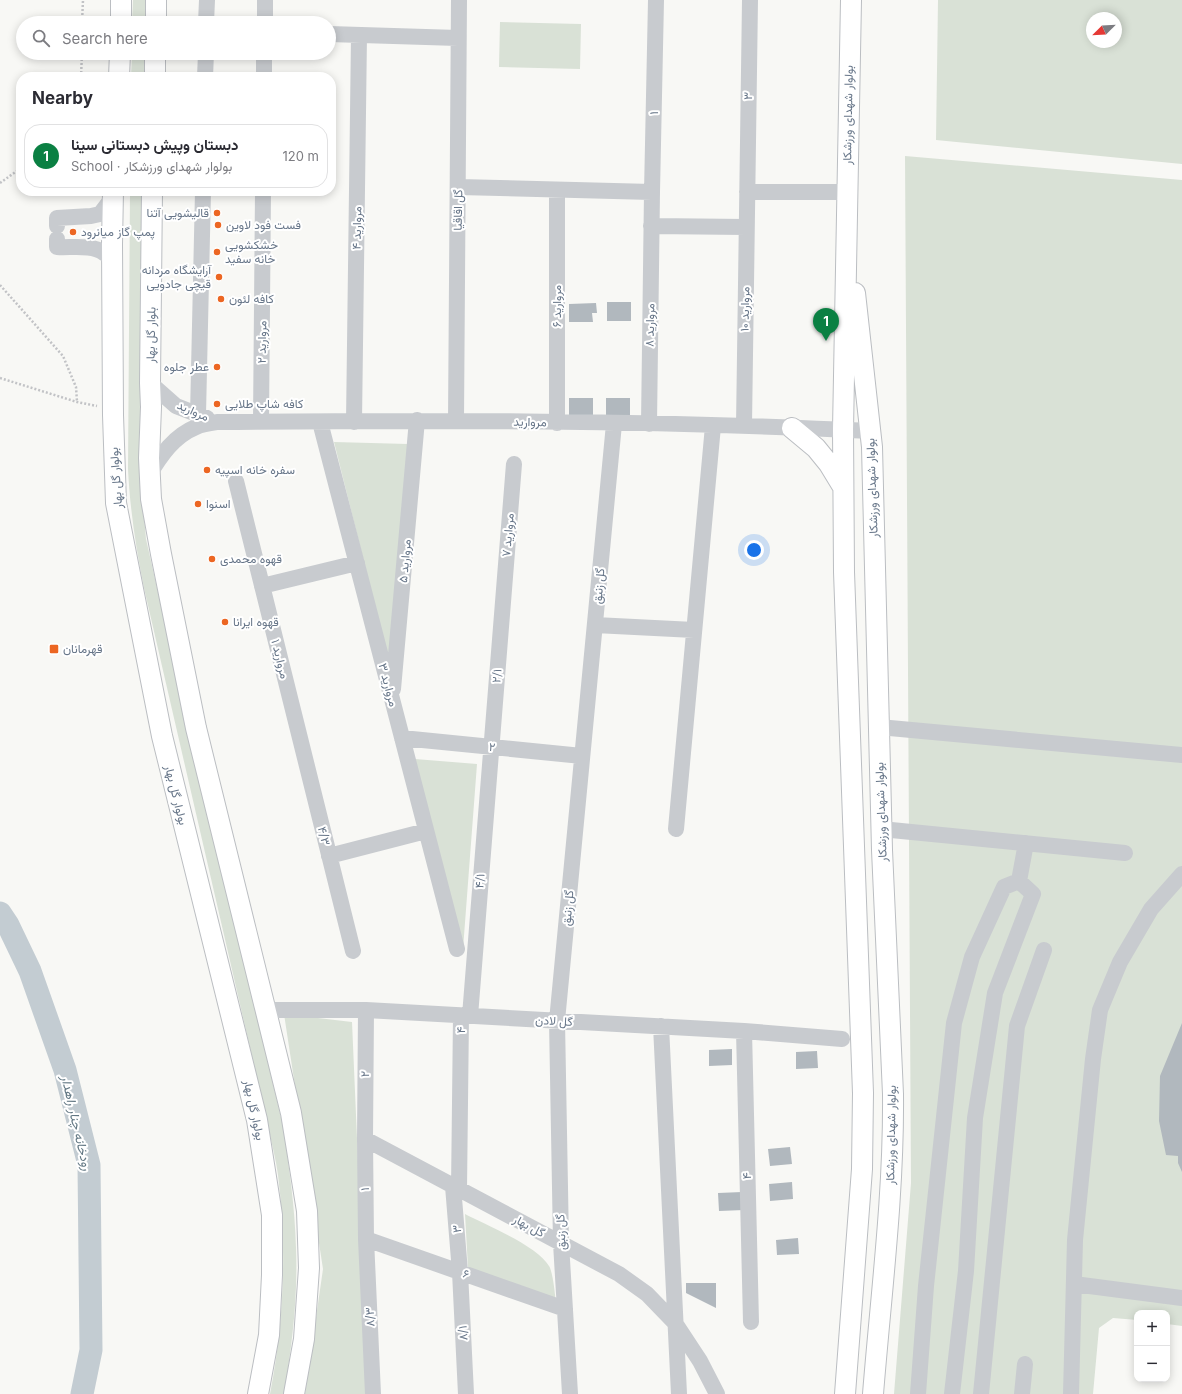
<!DOCTYPE html>
<html lang="en">
<head>
<meta charset="utf-8">
<style>
  body { margin:0; font-family:Inter,Vazirmatn,sans-serif; background:#f2f2f3; color:#2b2b33 }
  .controls { position:absolute; right:12px; bottom:12px; display:grid; overflow:hidden; border-radius:8px; box-shadow:0 2px 10px #0003 }
  .controls button { width:36px; height:36px; display:grid; place-items:center; padding:0; border:0; border-bottom:1px solid #e1e1e2; background:#fff; color:#2b2b33; font:20px sans-serif }
  .compass { position:absolute; left:1086px; top:12px; width:36px; height:36px; border-radius:50%; background:#fff; box-shadow:0 2px 10px #0003; rotate:246deg }
  .you { position:absolute; left:754px; top:550px; width:14px; height:14px; margin:-10px; border:3px solid #fff; border-radius:50%; background:#1a73e8; box-shadow:0 0 0 6px #1a73e833 }
  .badge { display:grid; place-items:center; width:26px; height:26px; border-radius:50%; background:#0b8043; color:#fff; font-size:13px; font-weight:700 }
  .pin { position:absolute; translate:-50% -33px; filter:drop-shadow(0 1px 2px #0008) }
  .pin::after { content:''; position:absolute; top:21px; width:14px; height:12px; background:inherit; clip-path:polygon(0 0,100% 0,50% 100%) }
  .list { margin:0; padding:0; list-style:none }
  h2 { display:flex; justify-content:space-between; align-items:center; height:52px; margin:0; padding:0 16px; font-size:17px }
  h2 small { font-size:13px; font-weight:400; color:#7c7c81 }
  .list li { display:grid; grid-template-columns:26px 1fr auto; gap:12px; align-items:center; box-sizing:border-box; height:64px; margin:0 8px 8px; padding:0 8px; border:1px solid #e1e1e2; border-radius:16px }
  .list b { display:block; font-size:15px; white-space:nowrap }
  .list p { margin:0; font-size:13px; white-space:nowrap; color:#7c7c81 }
  .list em { font-size:13px; font-style:normal; color:#7c7c81 }
  .icon { flex:none; width:22px; height:22px; fill:none; stroke:currentColor; stroke-width:2; stroke-linecap:round; stroke-linejoin:round }
  .map { position:relative; flex:none; width:1182px; height:1394px; overflow:hidden }
  .search { position:absolute; background:#fff; box-shadow:0 2px 10px #0003; left:16px; top:16px; width:320px; height:44px; display:flex; align-items:center; gap:10px; box-sizing:border-box; padding:0 14px; border-radius:22px; color:#7c7c81; font-size:15px }
  .panel { position:absolute; background:#fff; box-shadow:0 2px 10px #0003; left:16px; top:72px; width:320px; height:124px; border-radius:16px }
  .map>svg:first-child { display:block }
  .green { fill:#d9e1d6; fill-rule:evenodd }
  .lines { fill:none; stroke-linecap:round; stroke-linejoin:round }
  .river { stroke:#c3ccd2; stroke-width:23 }
  .building { fill:#b1b8be }
  .major-casing { stroke:#bbbec2; stroke-width:22 }
  .path { stroke:#c2c3c6; stroke-width:2.5; stroke-dasharray:2 2; stroke-linecap:butt }
  .minor { stroke:#c8cbcf; stroke-width:16 }
  .major { stroke:#fff; stroke-width:20 }
  .poi-dot { fill:#ec6622; stroke:#fff; stroke-width:1.5 }
  .labels { text-anchor:middle; stroke-width:4; stroke-linejoin:round; paint-order:stroke }
  .street-label { font-size:12px; fill:#667588; stroke:#fff }
  .poi-label { font-size:12px; fill:#667588; stroke:#fff; text-anchor:start }
  .water-label { font-size:13px; font-style:italic; fill:#627783; stroke:#fff }
</style>
</head>
<body>
<div class="map">
<svg width="1182" height="1394" viewBox="0 0 1182 1394">
  <rect width="100%" height="100%" fill="#f8f8f5"/>
  <path class="green" d="M133,0H146L145,23H132Z
    M938,0H1182V164L936,140ZM1092,18H1116V42H1092Z
    M500,22L581,24L580,69L499,67Z
    M132,53H145V77H131Z
    M905,156L1182,180V1326L1167,1324V1313H1137V1320L1113,1318L1099,1328L1093,1394H894L911,1183Z
    M130,191H143L140,468L146,539L194,752L283,1126C289,1167 295,1207 296,1248C298,1297 292,1346 284,1394H270C284,1323 287,1246 278,1175C276,1160 272,1145 269,1130L144,588C136,548 130,510 128,469Z
    M334,442L408,444L389,662Z
    M415,759L477,764L463,949Z
    M284,1014L352,1022L368,1394H305L323,1269Z
    M465,1214C486,1225 538,1246 549,1266C553,1272 555,1295 556,1303L468,1268Z"/>
  <g class="lines">
    <path class="river" d="M0,913L8,925L30,971L65,1070L89,1165L91,1350L82,1394"/>
  </g>
  <path class="building" d="M607,302H631V321H607Z
    M596,303L597,313H592L593,322H569V304Z
    M569,398H593V416H569Z
    M606,398H630V417L606,416Z
    M1182,1023V1172L1178,1163V1156L1166,1155L1159,1121L1160,1076Z
    M732,1049V1065L709,1066V1050Z
    M817,1051L818,1068L796,1069V1052Z
    M790,1147L792,1164L770,1166L768,1149Z
    M792,1182L793,1199L770,1201L769,1184Z
    M742,1192L744,1210L719,1211L718,1193Z
    M798,1238L799,1254L777,1255L776,1240Z
    M686,1283H716V1308L686,1293Z"/>
  <g class="lines">
    <g class="major-casing">
      <path id="major" d="M121,23V0
        M156,23V0
        M119,77L120,53
        M155,77V53
        M113,191L112,244L113,415L116,503L162,736L257,1120L272,1215V1275L269,1335L258,1394
        M152,191L150,383L151,407L149,458L151,499L161,554L196,728L291,1113L307,1211L309,1268L304,1339L294,1394
        M855,293L872,447L882,850L893,1094C894,1194 881,1294 873,1394
        M792,428L816,448L829,464L843,487
        M845,1394L862,1169L863,1093L844,572L843,430L851,0"/>
    </g>
    <path class="path" d="M82,23L83,0
      M81,77L82,53
      M0,183L21,168
      M0,285L63,356L76,387L77,402
      M0,378L77,402L97,406"/>
    <path class="minor" d="M206,23L207,0
      M265,23V0
      M329,34L458,38
      M205,77L206,53
      M264,77V53
      M459,187L652,192
      M557,190V423
      M747,192H846
      M57,226V218L91,216L100,214L113,197
      M651,226L746,227
      M57,239V247C71,248 92,244 104,253C108,255 110,259 112,262
      M150,383L176,406L207,418
      M198,415L203,191
      M261,421L263,191
      M456,421L459,0
      M320,422L457,949
      M354,422L359,35
      M649,424L652,192L656,0
      M744,426L750,0
      M149,475C161,455 174,436 196,427C203,424 211,423 218,422C435,420 653,420 870,431
      M236,481L353,951
      M262,586L357,563
      M595,625L694,630
      M393,689L417,420
      M879,727L1182,755
      M402,738L582,756
      M676,829L713,426
      M881,829L1125,853
      M329,856L426,831
      M266,1010H366L744,1031L842,1039
      M366,1010L365,1139L366,1239L373,1394
      M470,1016L514,464
      M661,1026L679,1394
      M744,1031L751,1322
      M365,1139L619,1274L647,1294L675,1323L700,1361L717,1394
      M453,1186L460,1272L466,1394
      M459,1189L461,1016
      M366,1239L565,1309
      M1074,1284L1182,1298
      M570,1394L561,1243L557,1021L614,424
      M918,1394L926,1286L954,1023L972,957L1004,887L1019,881L1026,843
      M952,1394L966,1271L975,1118L995,993L1033,894L1019,881
      M981,1394L1017,1026L1044,950
      M1022,1394L1025,1364
      M1071,1394L1075,1240L1093,1059L1100,1010L1120,962L1151,909L1182,874"/>
    <use href="#major" class="major"/>
  </g>
  <g class="poi-dot">
    <circle cx="217" cy="213" r="4"/>
    <circle cx="218" cy="225" r="4"/>
    <circle cx="73" cy="232" r="4"/>
    <circle cx="217" cy="252" r="4"/>
    <circle cx="219" cy="277" r="4"/>
    <circle cx="221" cy="299" r="4"/>
    <circle cx="217" cy="367" r="4"/>
    <circle cx="217" cy="404" r="4"/>
    <circle cx="207" cy="470" r="4"/>
    <circle cx="198" cy="504" r="4"/>
    <circle cx="212" cy="559" r="4"/>
    <circle cx="225" cy="622" r="4"/>
    <rect x="49" y="644" width="10" height="10" rx="2"/>
  </g>
  <g class="labels">
    <g class="street-label">
      <text transform="translate(748 96) rotate(-89)" y="4">۳</text>
      <text transform="translate(654 113) rotate(-89)" y="4">۱</text>
      <text transform="translate(848 115) rotate(-89)" y="4">بولوار شهدای ورزشکار</text>
      <text transform="translate(458 210) rotate(-89)" y="4">گل اقاقیا</text>
      <text transform="translate(357 228) rotate(-89)" y="4">مروارید ۴</text>
      <text transform="translate(557 306) rotate(-90)" y="4">مروارید ۶</text>
      <text transform="translate(745 309) rotate(-89)" y="4">مروارید ۱۰</text>
      <text transform="translate(650 325) rotate(-89)" y="4">مروارید ۸</text>
      <text transform="translate(151 335) rotate(-89)" y="4">بلوار گل بهار</text>
      <text transform="translate(262 342) rotate(-89)" y="4">مروارید ۲</text>
      <text transform="translate(193 411) rotate(24)" y="4">مروارید</text>
      <text transform="translate(530 422) rotate(1)" y="4">مروارید</text>
      <text transform="translate(116 478) rotate(-94)" y="4">بولوار گل بهار</text>
      <text transform="translate(872 488) rotate(-92)" y="4">بولوار شهدای ورزشکار</text>
      <text transform="translate(508 535) rotate(-85)" y="4">مروارید ۷</text>
      <text transform="translate(405 561) rotate(-85)" y="4">مروارید ۵</text>
      <text transform="translate(599 586) rotate(-85)" y="4">گل زنبق</text>
      <text transform="translate(280 659) rotate(76)" y="4">مروارید ۱</text>
      <text transform="translate(497 676) rotate(-85)" y="4">۲/۱</text>
      <text transform="translate(388 685) rotate(75)" y="4">مروارید ۳</text>
      <text transform="translate(492 747) rotate(6)" y="4">۲</text>
      <text transform="translate(176 795) rotate(76)" y="4">بولوار گل بهار</text>
      <text transform="translate(881 812) rotate(-92)" y="4">بولوار شهدای ورزشکار</text>
      <text transform="translate(324 836) rotate(76)" y="4">۴/۳</text>
      <text transform="translate(480 881) rotate(-85)" y="4">۴/۱</text>
      <text transform="translate(568 908) rotate(-85)" y="4">گل زنبق</text>
      <text transform="translate(554 1021) rotate(3)" y="4">گل لادن</text>
      <text transform="translate(461 1030) rotate(-89)" y="4">۴</text>
      <text transform="translate(365 1074) rotate(-89)" y="4">۲</text>
      <text transform="translate(254 1110) rotate(78)" y="4">بولوار گل بهار</text>
      <text transform="translate(891 1135) rotate(-89)" y="4">بولوار شهدای ورزشکار</text>
      <text transform="translate(747 1176) rotate(-91)" y="4">۴</text>
      <text transform="translate(365 1189) rotate(-91)" y="4">۱</text>
      <text transform="translate(529 1226) rotate(28)" y="4">گل بهار</text>
      <text transform="translate(457 1229) rotate(-95)" y="4">۳</text>
      <text transform="translate(561 1232) rotate(-92)" y="4">گل زنبق</text>
      <text transform="translate(466 1274) rotate(19)" y="4">۶</text>
      <text transform="translate(370 1317) rotate(-93)" y="4">۸/۳</text>
      <text transform="translate(463 1333) rotate(-93)" y="4">۸/۱</text>
    </g>
    <g class="poi-label">
      <text x="209" y="217" text-anchor="end">قالیشویی آتنا</text>
      <text x="226" y="229">فست فود لاوین</text>
      <text x="81" y="236">پمپ گاز میانرود</text>
      <text x="225" y="249">خشکشویی<tspan x="225" dy="14">خانه سفید</tspan></text>
      <text x="211" y="274" text-anchor="end">آرایشگاه مردانه<tspan x="211" dy="14">قیچی جادویی</tspan></text>
      <text x="229" y="303">کافه لئون</text>
      <text x="209" y="371" text-anchor="end">عطر جلوه</text>
      <text x="225" y="408">کافه شاپ طلایی</text>
      <text x="215" y="474">سفره خانه اسپیه</text>
      <text x="206" y="508">اسنوا</text>
      <text x="220" y="563">قهوه محمدی</text>
      <text x="233" y="626">قهوه ایرانا</text>
      <text x="63" y="653">قهرمانان</text>
    </g>
    <g class="water-label">
      <text transform="translate(77 1123) rotate(77)" y="5">رودخانه چنار راهدار</text>
    </g>
  </g>
</svg>
<div class="controls">
<button>+</button>
<button>−</button>
</div>
<svg class="compass" viewBox="-18 -18 36 36"><path d="M0-13l5 13h-10z" fill="#e53935"/><path d="M0 13l5-13h-10z" fill="#7c7c81"/></svg>
<div class="you"></div>
<div class="pin badge" style="left:826px;top:341px">1</div>
<div class="search"><svg class="icon" aria-label="search" viewBox="0 0 24 24"><circle cx="10" cy="10" r="6"/><path d="M15 15l6 6"/></svg>Search here</div>
<section class="panel">
<h2>Nearby<small></small></h2>
<ul class="list">
<li><span class="badge">1</span><div><b>دبستان وپیش دبستانی سینا</b><p>School · بولوار شهدای ورزشکار</p></div><em>120 m</em></li>
</ul>
</section>
</div>
</body>
</html>
